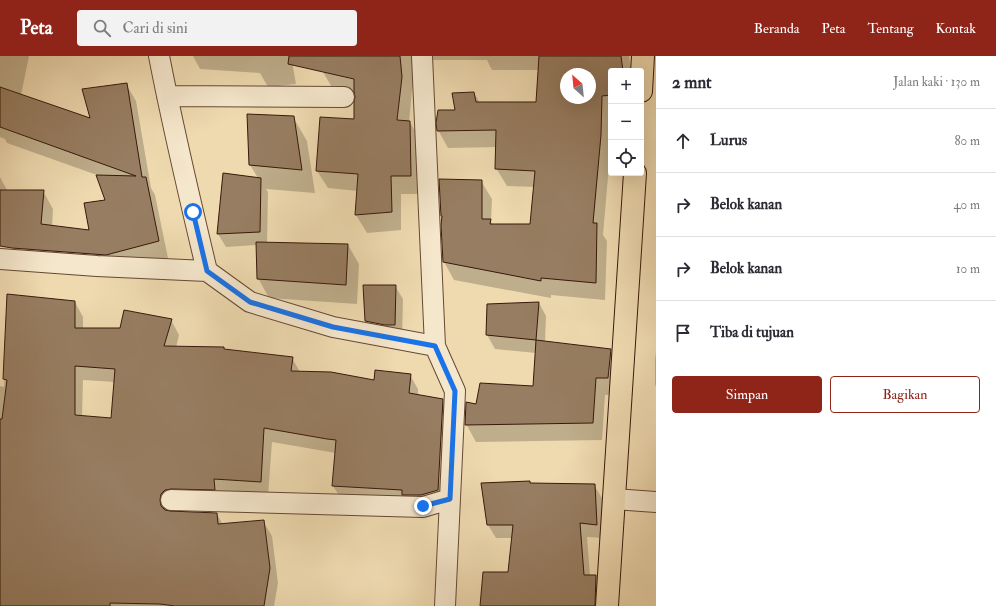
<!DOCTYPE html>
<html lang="id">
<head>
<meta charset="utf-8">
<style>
  body { margin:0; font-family:"IM FELL Double Pica",serif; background:#f2f2f3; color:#2b2b33 }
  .controls { position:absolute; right:12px; top:12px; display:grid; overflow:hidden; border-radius:4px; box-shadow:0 4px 16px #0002 }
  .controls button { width:36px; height:36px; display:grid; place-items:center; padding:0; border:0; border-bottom:1px solid #e1e1e2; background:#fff; color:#2b2b33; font:20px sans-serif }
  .compass { position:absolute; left:560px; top:12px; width:36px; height:36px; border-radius:50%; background:#fff; box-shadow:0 4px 16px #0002; rotate:333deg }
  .stop { position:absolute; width:12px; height:12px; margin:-9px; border:3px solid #1a73e8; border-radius:50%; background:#fff }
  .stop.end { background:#1a73e8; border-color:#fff; box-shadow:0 1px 4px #0008 }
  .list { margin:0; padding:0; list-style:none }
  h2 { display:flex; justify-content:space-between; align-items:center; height:52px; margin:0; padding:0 16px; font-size:17px }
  h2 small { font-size:13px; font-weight:400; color:#7c7c81 }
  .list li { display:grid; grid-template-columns:26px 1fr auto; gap:12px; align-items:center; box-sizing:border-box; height:64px; padding:0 16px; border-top:1px solid #e1e1e2 }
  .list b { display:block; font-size:15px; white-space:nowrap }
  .list em { font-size:13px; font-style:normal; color:#7c7c81 }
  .actions { display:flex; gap:8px; padding:12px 16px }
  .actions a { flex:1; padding:9px 0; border:1px solid #8f2418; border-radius:4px; text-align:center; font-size:14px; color:#8f2418 }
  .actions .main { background:#8f2418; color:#fff }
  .icon { flex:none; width:22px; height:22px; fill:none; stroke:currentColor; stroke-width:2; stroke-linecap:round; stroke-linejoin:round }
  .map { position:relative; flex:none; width:656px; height:550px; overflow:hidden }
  header { display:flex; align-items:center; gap:24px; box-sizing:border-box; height:56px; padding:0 20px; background:#8f2418; color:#fff }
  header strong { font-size:19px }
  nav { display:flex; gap:22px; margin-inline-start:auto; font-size:14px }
  .search { width:280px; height:36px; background:#f2f2f3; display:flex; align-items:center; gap:10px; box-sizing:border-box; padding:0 14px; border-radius:4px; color:#7c7c81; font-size:15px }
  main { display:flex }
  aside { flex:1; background:#fff }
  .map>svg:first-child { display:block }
  .shadow { fill:#0003; fill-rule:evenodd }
  .building { fill:#977d61; stroke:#38180b; fill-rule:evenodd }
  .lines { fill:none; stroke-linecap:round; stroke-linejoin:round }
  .minor-casing { stroke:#664834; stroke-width:22 }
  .trunk-casing { stroke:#38180b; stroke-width:24 }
  .minor { stroke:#f5e7cc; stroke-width:20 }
  .trunk { stroke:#efdab0; stroke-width:22 }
  .route { stroke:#1a73e8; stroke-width:5 }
</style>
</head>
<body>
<header>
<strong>Peta</strong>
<div class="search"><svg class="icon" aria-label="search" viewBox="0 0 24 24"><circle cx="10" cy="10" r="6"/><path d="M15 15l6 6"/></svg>Cari di sini</div>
<nav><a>Beranda</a><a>Peta</a><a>Tentang</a><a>Kontak</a></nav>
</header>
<main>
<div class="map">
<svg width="656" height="550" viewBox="0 0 656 550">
  <rect width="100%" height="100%" fill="#efdab0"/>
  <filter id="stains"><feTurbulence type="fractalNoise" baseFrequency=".005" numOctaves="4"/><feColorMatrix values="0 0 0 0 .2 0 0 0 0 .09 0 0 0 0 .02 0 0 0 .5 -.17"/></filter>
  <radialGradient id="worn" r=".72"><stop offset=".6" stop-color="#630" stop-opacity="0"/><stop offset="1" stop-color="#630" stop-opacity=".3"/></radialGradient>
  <path class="shadow" d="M0,0H29L21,39L91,63L126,28L136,45L151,132L155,139L168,202L116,216L22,209L12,192L43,135L53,153L52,171L90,175L106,145L97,119L7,87L5,83L0,81Z
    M193,0H291L296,28L268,31L260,17L200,13Z
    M324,0H629L631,15H611L610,97L603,179L607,185L605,244L551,239V242L454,224L444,206L481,125L492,143L491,166L493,169H531L535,131L507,130L496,112L497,91L448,92L438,74L474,37L480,47H536L539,14H492L487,4H415L409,66H410L420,84V138H401V174L367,177L356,159L358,135L328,132L317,115L355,64L356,39L333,33L323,16ZM566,18H590V42H566Z
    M293,61L307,85L315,137L266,133L268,136L267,187L348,189L359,208L357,248L269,242L258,222L257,189L226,191L218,178L258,122L250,109Z
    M0,121L7,134L0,167Z
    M395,230L403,243L402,282L374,279L366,265Z
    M75,246L83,261V273H121L171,264L179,279L176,292H224L225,294L292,302L300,316L375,326L410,319L418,333V340L442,344L451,358L446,449L342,444L333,430L336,397L272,386L268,440L169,452L168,456L217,458L223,469L263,465L272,480L278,527L274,550H0V330L4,331L7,266ZM83,324L115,326L112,363L82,361Z
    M539,247L546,260L545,286L610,294L620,312L617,339H605L602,384L476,386L466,368L477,349L534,331L536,297L495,293L487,279Z
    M656,296V331L655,328V304Z
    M530,428L594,429L602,442L604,482L587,481L590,520H596L604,534L603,550H482L509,517L512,482H496L488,469Z"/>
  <path class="building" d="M289,0H400L402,21L397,64L410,65L411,120H391L392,156L355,159L358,118L316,115L320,61L354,63V46L355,41L354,35V23L288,8Z
    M539,0H621L623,15H611V39L602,40L601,79L593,167H597L596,227L541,222V225L443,206L441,169L442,160H441L439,123L482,124V163H491L490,168H530L535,115L495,113L496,74L437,75L436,67L438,54H455L452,37L474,36L476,46H536ZM566,18H590V42H566Z
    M127,27L142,121H146L159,185L106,199L12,192L0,190V134H44L41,168L89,174L84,147L105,144L96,119L136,120L0,71V31L90,62L82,33Z
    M247,58L294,60L302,114L249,109Z
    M223,117L261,122L260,176L217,178Z
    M256,186L348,188L346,229L257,223Z
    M363,229H396L395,269H385L365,265Z
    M7,238L75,245V272H120L124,254L172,263L164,290L224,291V293L293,301L291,315L331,316L374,324L375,314L411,318L409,337L443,343L438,434L421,439H402V434L332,430L336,384L327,383L264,372L261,426L214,423L215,434L171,433L165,434L161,438L160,444L161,450L165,454L170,455L217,457L218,468L264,464L270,512L264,550H175L160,548L110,547V550H0V363H2L7,324L3,323ZM75,310L115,313L111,362L75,359Z
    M539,246L536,284L486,279L487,248Z
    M536,284L611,293L608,322H596L593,367L465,369L466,346L476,348L480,327L533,330Z
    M530,425V427L595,428L597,469L580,467L584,519H596L595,550H480L483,516H508L513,469H487L481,427Z"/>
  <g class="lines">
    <g class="minor-casing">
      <path id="minor" d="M159,0C173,72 190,144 207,215L250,246L333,271L435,290
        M422,0L435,290L455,335L445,550
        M167,40L344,41
        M0,203L97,210L207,215
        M614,443L656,446
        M171,444L423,451L450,443"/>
    </g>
    <g class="trunk-casing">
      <path id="trunk" d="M641,35L643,0
        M607,550L635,117"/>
    </g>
    <use href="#minor" class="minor"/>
    <use href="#trunk" class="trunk"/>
  </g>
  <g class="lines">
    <path class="route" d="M193,156L207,215L250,246L333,271L435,290L455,335L450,443L423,450"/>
  </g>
  <rect width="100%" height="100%" filter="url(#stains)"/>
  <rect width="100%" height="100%" fill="url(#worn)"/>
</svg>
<div class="controls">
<button>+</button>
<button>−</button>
<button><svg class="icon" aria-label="locate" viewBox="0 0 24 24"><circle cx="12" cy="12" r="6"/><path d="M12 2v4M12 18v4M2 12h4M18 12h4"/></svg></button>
</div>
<svg class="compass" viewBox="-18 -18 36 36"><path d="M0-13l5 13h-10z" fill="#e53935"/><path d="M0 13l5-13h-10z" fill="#7c7c81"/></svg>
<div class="stop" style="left:193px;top:156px"></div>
<div class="stop end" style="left:423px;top:450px"></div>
</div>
<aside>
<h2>2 mnt<small>Jalan kaki · 130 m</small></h2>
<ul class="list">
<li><svg class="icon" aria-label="ahead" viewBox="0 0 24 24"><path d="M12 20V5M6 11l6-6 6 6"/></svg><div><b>Lurus</b></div><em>80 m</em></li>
<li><svg class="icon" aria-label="right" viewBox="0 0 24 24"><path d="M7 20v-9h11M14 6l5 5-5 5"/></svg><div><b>Belok kanan</b></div><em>40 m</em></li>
<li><svg class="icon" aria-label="right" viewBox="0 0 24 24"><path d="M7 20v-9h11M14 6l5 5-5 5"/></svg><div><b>Belok kanan</b></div><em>10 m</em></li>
<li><svg class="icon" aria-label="arrive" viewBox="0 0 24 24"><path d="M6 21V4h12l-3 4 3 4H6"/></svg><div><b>Tiba di tujuan</b></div></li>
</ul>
<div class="actions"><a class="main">Simpan</a><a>Bagikan</a></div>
</aside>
</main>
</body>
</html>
